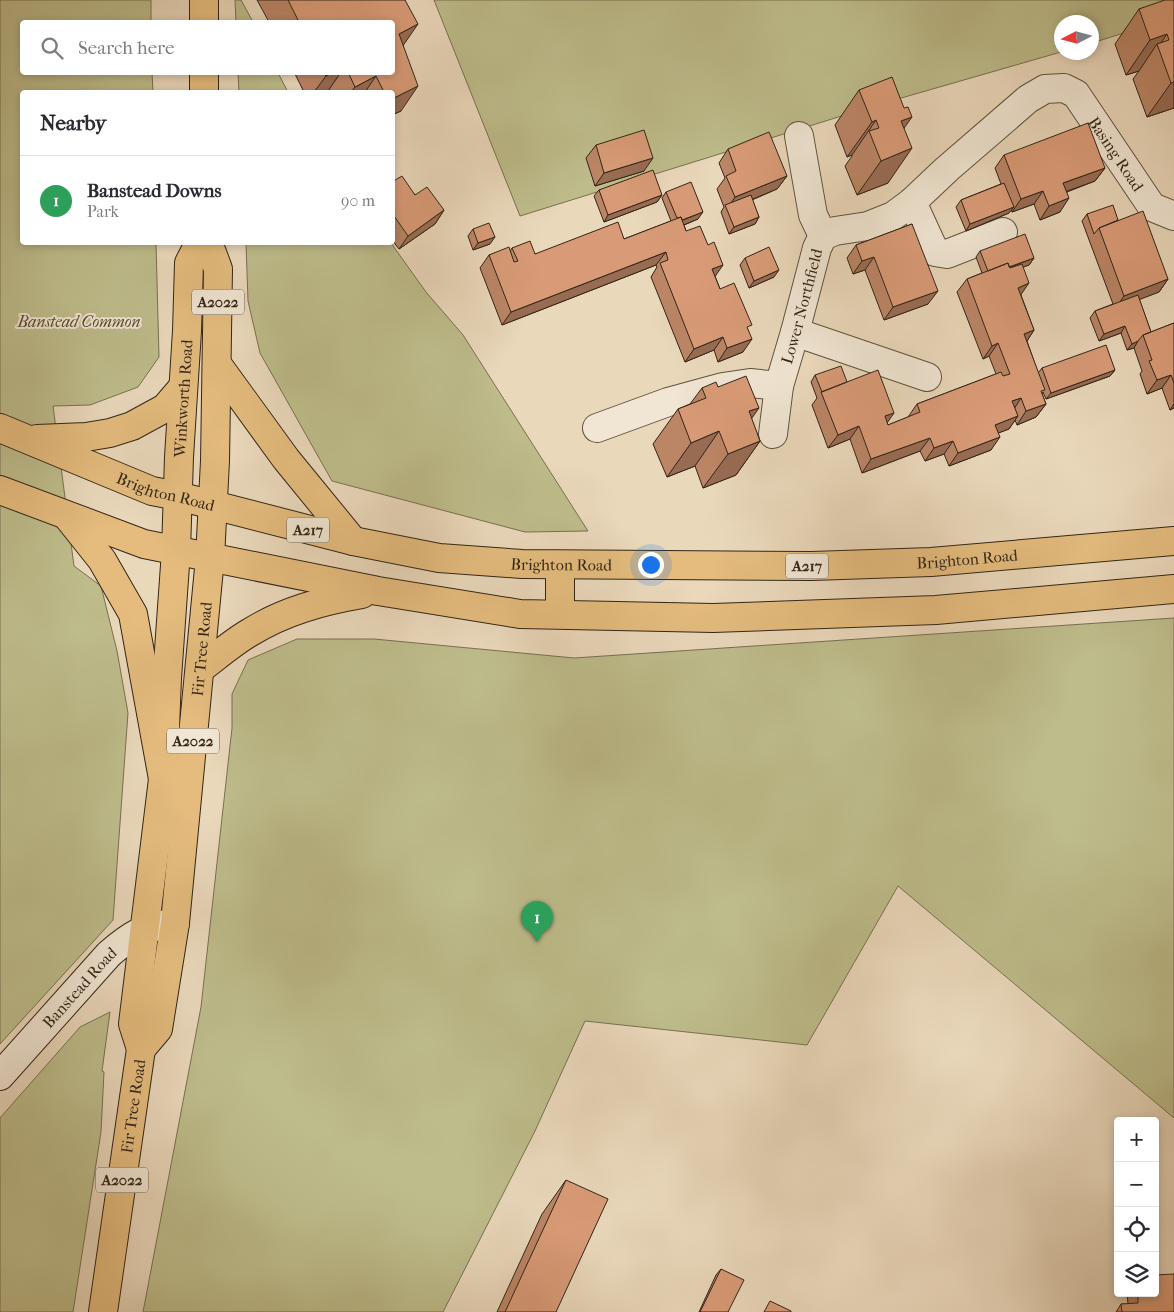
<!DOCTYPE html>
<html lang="en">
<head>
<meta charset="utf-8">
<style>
  body { margin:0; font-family:"IM FELL French Canon",serif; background:#f2f2f3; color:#2b2b33 }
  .controls { position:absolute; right:15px; bottom:15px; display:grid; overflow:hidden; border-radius:5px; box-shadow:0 2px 8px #0003 }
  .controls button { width:45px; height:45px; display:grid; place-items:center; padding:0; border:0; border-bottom:1px solid #e1e1e2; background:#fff; color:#2b2b33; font:25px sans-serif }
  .compass { position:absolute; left:1054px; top:15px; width:45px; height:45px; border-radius:50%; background:#fff; box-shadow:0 2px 8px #0003; rotate:264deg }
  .you { position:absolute; left:650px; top:564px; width:18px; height:18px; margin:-12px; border:4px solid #fff; border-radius:50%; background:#1a73e8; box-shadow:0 0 0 8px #1a73e833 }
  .badge { display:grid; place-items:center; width:32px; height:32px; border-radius:50%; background:#8f2418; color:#fff; font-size:16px; font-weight:700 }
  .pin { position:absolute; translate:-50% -41px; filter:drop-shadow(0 1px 2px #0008) }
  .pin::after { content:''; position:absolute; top:26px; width:18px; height:15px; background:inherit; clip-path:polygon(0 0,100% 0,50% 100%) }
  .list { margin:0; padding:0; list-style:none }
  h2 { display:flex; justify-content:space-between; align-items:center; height:65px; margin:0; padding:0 20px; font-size:21px }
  h2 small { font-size:16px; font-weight:400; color:#7c7c81 }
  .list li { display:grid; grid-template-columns:32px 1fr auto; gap:15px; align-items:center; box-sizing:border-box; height:90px; padding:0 20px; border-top:1px solid #e1e1e2 }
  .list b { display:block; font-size:19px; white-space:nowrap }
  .list p { margin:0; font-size:16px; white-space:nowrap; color:#7c7c81 }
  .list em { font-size:16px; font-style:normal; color:#7c7c81 }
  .icon { flex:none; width:28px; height:28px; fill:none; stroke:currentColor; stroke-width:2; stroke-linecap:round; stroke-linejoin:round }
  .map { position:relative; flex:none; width:1174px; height:1312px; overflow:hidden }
  .search { position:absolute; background:#fff; box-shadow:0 2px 8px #0003; left:20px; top:20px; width:375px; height:55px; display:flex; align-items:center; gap:12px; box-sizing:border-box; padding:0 18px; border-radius:5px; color:#7c7c81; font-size:19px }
  .panel { position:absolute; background:#fff; box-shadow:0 2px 8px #0003; left:20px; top:90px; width:375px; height:155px; border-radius:5px }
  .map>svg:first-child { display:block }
  .green { fill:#bebc8b; stroke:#787050 }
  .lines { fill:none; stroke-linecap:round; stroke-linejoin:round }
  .street-casing { stroke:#5f523f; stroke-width:30 }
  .secondary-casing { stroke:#312516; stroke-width:30 }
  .primary-casing { stroke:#312516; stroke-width:30 }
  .highway-casing { stroke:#312516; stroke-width:30 }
  .street { stroke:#f1e6d3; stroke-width:28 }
  .secondary { stroke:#f1e6d3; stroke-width:28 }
  .primary { stroke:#e5bc7e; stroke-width:28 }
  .highway { stroke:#e5bc7e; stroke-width:28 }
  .wall { fill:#bb8566; stroke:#312516 }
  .shaded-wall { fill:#986c53; stroke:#312516 }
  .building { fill:#d99b77; stroke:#312516 }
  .labels { text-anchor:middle; stroke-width:4; stroke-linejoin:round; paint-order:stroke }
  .shield { fill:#f1e6d3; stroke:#6b5f4f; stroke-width:1 }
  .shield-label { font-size:15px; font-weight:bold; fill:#312516 }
  .street-label { font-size:16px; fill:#312516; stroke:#f1e6d3 }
  .park-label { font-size:16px; font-style:italic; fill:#544b33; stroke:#f1e6d3 }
</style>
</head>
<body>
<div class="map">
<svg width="1174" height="1312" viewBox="0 0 1174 1312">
  <rect width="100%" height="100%" fill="#ead8bb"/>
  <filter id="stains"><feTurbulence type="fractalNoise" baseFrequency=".004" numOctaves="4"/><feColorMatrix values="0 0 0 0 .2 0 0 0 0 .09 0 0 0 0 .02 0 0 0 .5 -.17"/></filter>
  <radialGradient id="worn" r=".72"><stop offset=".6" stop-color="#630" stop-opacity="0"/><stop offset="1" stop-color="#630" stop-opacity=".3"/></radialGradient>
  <path class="green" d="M0,0H151V22H22V72L152,73L153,92H22V242L156,243L159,357L138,387L90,405L53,406L74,566L101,586L117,651L128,713L113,920L0,1044Z
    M235,0H241L253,22H236Z
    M434,0H1174V17L1092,43V22H1062L1061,52L877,105L520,216Z
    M238,73H278L288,92H239Z
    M246,243H391L426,292L463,335L588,531L525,532L332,481L260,353L248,301Z
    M1174,618V1118L898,886L807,1045L585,1021L535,1131L443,1312H143L201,1007L232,728V694L248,660L297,639H374L574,658Z
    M110,1012L102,1071L104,1072L101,1132L73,1312H0V1118L80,1027Z"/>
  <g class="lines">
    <g class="street-casing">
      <g id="street">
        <path d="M799,136L813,215L823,236"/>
        <path d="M912,202L935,252L947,254L1003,232"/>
        <path d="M795,332L927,377"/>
        <path id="s1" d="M597,428L668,402L723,387L750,383L779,386L795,332L817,248L823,236L835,231L868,226L893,216L912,202L947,169L1028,99L1045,89L1064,88L1076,94L1152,207L1174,216"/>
        <path d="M773,434L779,386"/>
      </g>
    </g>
    <g class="secondary-casing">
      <g id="secondary">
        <path id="s2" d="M0,1076L109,954C132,934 144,927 175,923"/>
      </g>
    </g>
    <g class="primary-casing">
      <g id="primary">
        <path d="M204,0V22"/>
        <path d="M204,72V92"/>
        <path id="s3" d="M141,1049L158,1029L175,923L210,558L215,461L218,269L208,242"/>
        <path id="s4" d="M103,1312L141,1049L133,1024L163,779L167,678L176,551L179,457L187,331L189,263L200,242"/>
      </g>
    </g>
    <g class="highway-casing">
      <g id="highway">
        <path d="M217,364L286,459L353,541"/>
        <path id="s5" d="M0,428L152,491L178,496L353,541L439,558L522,564L812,566L931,562L1174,541"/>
        <path d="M37,439L86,437L110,433L132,426L165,408L183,387"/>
        <path d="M0,490L144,544L378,591L520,614L713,618L936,610L1174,589"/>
        <path d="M67,516L102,560L133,614L163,779"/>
        <path d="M560,614V565"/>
        <path d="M200,669C216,657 232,643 249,633C284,611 322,601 362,594"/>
      </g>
    </g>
    <use href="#street" class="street"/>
    <use href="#secondary" class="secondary"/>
    <use href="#primary" class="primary"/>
    <use href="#highway" class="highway"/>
  </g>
  <path class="wall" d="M257,0H405L401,111L392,115V92H328V91L325,92H304L294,72H392V22H269Z
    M1174,0V108L1147,117L1133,79L1139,71L1126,75L1115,44L1139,9Z
    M859,90L904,128L888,183L857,195L845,166L852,156V155L847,157L835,125Z
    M596,145L644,171L595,186L586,158Z
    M728,149L787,176L777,189L752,200L759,217L755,224L729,234L721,212L724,207L717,189L725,178L719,163Z
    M1004,155L1105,168L1095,181L1067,192L1060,212L1040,220L1034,204L1012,212L1011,210L1009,213L966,231L956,207L961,200L1001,184L995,168Z
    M392,182L444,210L435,224L399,249L392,240Z
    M599,190L662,195L657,202L604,222L594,196Z
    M666,192L698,219L684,225L686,231L715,276L720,289L748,330L743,352L718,362L714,350L685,362L651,277L657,267L656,265L502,325L480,268L489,255L510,251L512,248L535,254L624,239L671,221L662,198Z
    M1087,214L1118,220L1168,279L1159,292L1139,299L1151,332L1174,323V408L1170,410L1162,388L1147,394L1140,374L1142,371L1134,348L1127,350L1121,333L1099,341L1090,318L1095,311L1113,304L1082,221Z
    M912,224L928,304L884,320L865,270L853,274L847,258L856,245Z
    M473,229L490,244L473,250L468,236Z
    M980,251L1034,258L1029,265L1023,267L1021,295L1034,330L1027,341L1038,373L1042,368L1115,370L1110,376L1046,399L1043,392L1042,394L1046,404L1036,417L1017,425L1015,420L1009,429L998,433L991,450L949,466L944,454L925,461L920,451L862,473L850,439L828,448L812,405L817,398L811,382L815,375L847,382L887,423L888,425L908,417L917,404L996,374L989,356L983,359L957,292L967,279L982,273L976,257Z
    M745,258L774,277L749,288L740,265Z
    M718,387L751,418L760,441L736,475L703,488L695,466L667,477L653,444L678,409L690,404L702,388Z
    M566,1180L556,1312H497L542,1214Z
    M721,1269L728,1312H699L716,1275Z
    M1127,1293H1155L1174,1312H1116L1121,1304H1128Z"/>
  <path class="shaded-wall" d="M418,24L400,50L399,34Z
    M1167,34L1158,47L1157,44L1139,71L1126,75L1150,40Z
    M333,72H341L328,91L325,92H314L326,76Z
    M376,76L365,92H351L355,87Z
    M1174,82V108L1147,117L1171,83Z
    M418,86L401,111L392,115V99Z
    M912,117L887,152L901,121Z
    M876,120L852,155L847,157L872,122Z
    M912,148L888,183L857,195L881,161Z
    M653,158L644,171L595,186L604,173Z
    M1105,168L1095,181L1054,196L1063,183Z
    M787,176L777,189L727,210V209L735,197Z
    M1043,191L1034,204L1012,212L1021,199Z
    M662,195L657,202L604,222L608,215Z
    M1069,198L1060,212L1040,220L1049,206Z
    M1014,207L1009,213L966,231L970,224Z
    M444,210L435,224L399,249L408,236Z
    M703,212L698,219L674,229L678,222Z
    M759,217L755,224L729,234L734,227Z
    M495,237L490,244L473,250L478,243Z
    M666,252L656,265L502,325L511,312Z
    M874,257L865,270L853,274L862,261Z
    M1034,258L1029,265L985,282L990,275Z
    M723,265L714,278L712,269Z
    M779,270L774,277L749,288L754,281Z
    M1168,279L1159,292L1115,309L1124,296Z
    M1029,283L1020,296L1018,288Z
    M938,291L928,304L884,320L893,307Z
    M1125,326L1121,333L1099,341L1104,334Z
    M1034,330L1025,344L1024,334Z
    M723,337L714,350L685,362L694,349Z
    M752,339L743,352L718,362L727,348Z
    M1138,341L1134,348L1127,350L1132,344Z
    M998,343L989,356L983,359L992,346Z
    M1115,370L1110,376L1046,399L1051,393Z
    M1171,375L1162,388L1147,394L1157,380Z
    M1021,398L1012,412V401Z
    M1046,404L1036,417L1017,425L1026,411Z
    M1174,404V408L1170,410Z
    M759,408L735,442L749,411Z
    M894,413L885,426V416Z
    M1018,416L1009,429L985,438L995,425Z
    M859,426L850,439L828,448L838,435Z
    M719,431L695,466L667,477L691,443Z
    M1000,437L991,450L949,466L958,453Z
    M930,438L920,451L862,473L871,459Z
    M760,441L736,475L703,488L728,454Z
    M953,441L944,454L925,461L934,448Z"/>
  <path class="building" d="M288,0H405L418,24L399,34L418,86L392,99V92H384L376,76L355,87L348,72H392V22H299Z
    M1165,0H1174V82L1171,83L1157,44L1169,40L1167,34L1150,40L1139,9Z
    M324,72H333L326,76Z
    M892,77L904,108L908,107L912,117L901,121L912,148L881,161L869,131L879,128L876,120L872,122L859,90Z
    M1088,123L1105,168L1063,183L1069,198L1049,206L1043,191L1021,199L1004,155Z
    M644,130L653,158L604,173L596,145Z
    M769,132L787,176L735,197L726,176L736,171L728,149Z
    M653,170L662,195L608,215L599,190Z
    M402,176L415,195L427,187L444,210L408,236L392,213V182Z
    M691,182L703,212L682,220L681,217L677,218L666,192Z
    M1004,183L1014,207L970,224L961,200Z
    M751,195L759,217L734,227L725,205Z
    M1113,205L1118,220L1099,228L1094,234L1087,214Z
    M1143,211L1168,279L1124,296L1099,228Z
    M681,217L686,231L700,226L708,245L714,242L723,265L712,269L720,289L734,283L752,325L747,327L752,339L727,348L723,337L694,349L660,263L668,260L666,252L511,312L489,255L509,247L514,262L518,261L512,248L530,241L535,254L618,222L624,239Z
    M489,223L495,237L478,243L473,229Z
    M912,224L938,291L893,307L874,257L862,261L856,245Z
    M1025,234L1034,258L1009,267L1008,263L988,271L980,251Z
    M769,247L779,270L754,281L745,258Z
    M1008,263L1010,268L1022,264L1029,283L1018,288L1034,330L1024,334L1045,390L1041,391L1046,404L1026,411L1021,398L1012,401L1018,416L995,425L1000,437L958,453L953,441L934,448L930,438L871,459L859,426L838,435L821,392L878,370L894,413L885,416L888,425L920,412L917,404L1001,372L1003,376L1010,374L998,343L992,346L967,279Z
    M1138,295L1151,332L1143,335L1138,341L1132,344L1125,326L1104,334L1095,311Z
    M1174,323V383L1171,375L1157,380L1149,361L1152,360L1143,335Z
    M1106,345L1115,370L1051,393L1042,368Z
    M841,366L847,382L822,392L815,375Z
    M746,376L759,408L749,411L760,441L728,454L719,431L691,443L678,409L706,398L702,388L716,382L718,387Z
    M566,1180L608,1199L556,1312H505Z
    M721,1269L744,1280L728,1312H700Z
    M1174,1274V1312H1122L1121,1304L1138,1303V1293H1155V1275Z
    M770,1301L791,1311V1312H764Z"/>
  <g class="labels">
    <g class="shield">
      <rect x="192" y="289.5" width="52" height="25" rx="4"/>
      <rect x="287" y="517.5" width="42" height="25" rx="4"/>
      <rect x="786" y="553.5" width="42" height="25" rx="4"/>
      <rect x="167" y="728.5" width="52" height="25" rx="4"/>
      <rect x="96" y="1167.5" width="52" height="25" rx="4"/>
    </g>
    <g class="shield-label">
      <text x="218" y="307">A2022</text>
      <text x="308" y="535">A217</text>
      <text x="807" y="571">A217</text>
      <text x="193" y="746">A2022</text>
      <text x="122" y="1185">A2022</text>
    </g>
    <g class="street-label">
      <text dy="6" stroke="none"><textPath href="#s1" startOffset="722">Basing Road</textPath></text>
      <text dy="6" stroke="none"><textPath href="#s1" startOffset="272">Lower Northfield</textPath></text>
      <text dy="6" stroke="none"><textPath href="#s4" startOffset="920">Winkworth Road</textPath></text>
      <text dy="6" stroke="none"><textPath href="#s5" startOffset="178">Brighton Road</textPath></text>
      <text dy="6" stroke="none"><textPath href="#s5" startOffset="988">Brighton Road</textPath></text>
      <text dy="6" stroke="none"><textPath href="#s5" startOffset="582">Brighton Road</textPath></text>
      <text dy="6" stroke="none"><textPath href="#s3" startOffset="409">Fir Tree Road</textPath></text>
      <text dy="6" stroke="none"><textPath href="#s2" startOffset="119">Banstead Road</textPath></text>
      <text dy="6" stroke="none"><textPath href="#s4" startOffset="208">Fir Tree Road</textPath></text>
    </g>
    <g class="park-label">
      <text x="79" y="327">Banstead Common</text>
    </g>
  </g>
  <rect width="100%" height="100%" filter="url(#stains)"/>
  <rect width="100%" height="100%" fill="url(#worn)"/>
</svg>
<div class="controls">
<button>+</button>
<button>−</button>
<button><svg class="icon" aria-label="locate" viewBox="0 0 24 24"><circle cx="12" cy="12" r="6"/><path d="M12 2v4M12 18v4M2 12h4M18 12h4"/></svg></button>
<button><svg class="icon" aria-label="layers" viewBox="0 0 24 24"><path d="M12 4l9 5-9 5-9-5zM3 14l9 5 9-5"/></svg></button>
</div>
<svg class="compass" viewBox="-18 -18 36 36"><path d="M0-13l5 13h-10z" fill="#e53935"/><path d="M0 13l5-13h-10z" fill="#7c7c81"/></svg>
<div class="you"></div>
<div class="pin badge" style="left:537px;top:942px;background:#2e9e5b">1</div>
<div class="search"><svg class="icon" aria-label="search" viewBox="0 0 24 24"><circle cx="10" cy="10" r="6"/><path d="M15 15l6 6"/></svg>Search here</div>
<section class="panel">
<h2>Nearby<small></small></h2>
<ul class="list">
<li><span class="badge" style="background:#2e9e5b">1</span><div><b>Banstead Downs</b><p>Park</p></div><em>90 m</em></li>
</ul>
</section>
</div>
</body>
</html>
